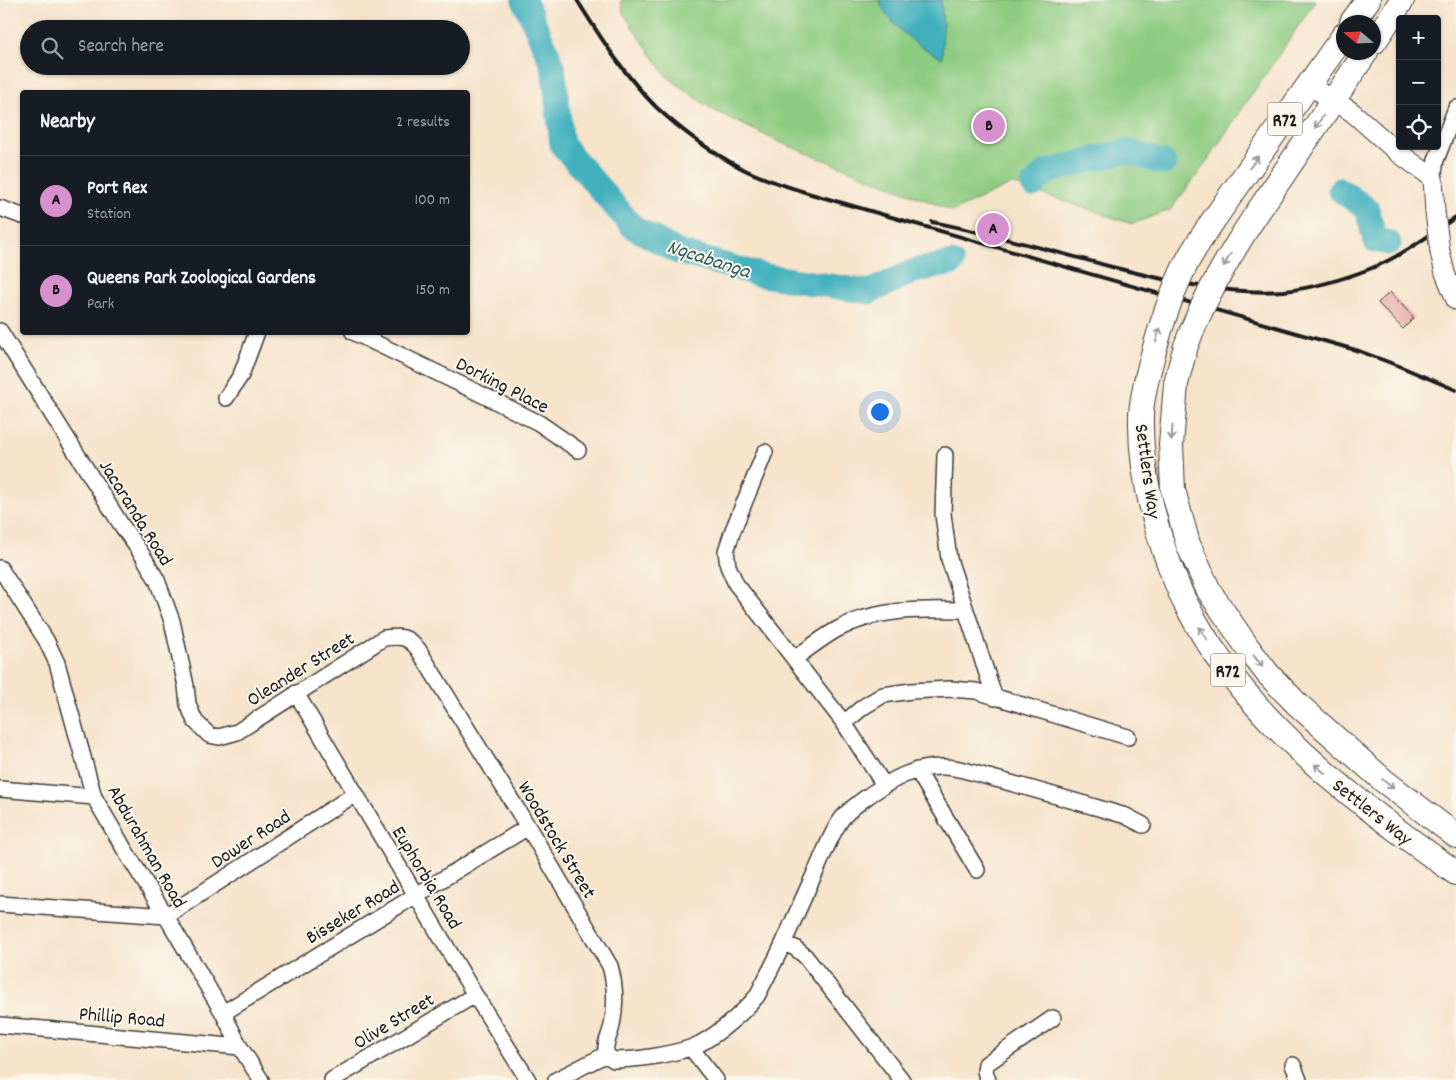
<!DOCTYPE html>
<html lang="en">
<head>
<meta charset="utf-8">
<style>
  body { margin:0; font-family:Dekko,sans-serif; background:#242831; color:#f1f3f6 }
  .controls { position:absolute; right:15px; top:15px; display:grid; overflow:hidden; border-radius:5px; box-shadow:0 1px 4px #0004 }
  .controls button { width:45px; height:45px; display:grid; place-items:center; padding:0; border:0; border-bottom:1px solid #363941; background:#171b24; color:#f1f3f6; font:25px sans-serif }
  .compass { position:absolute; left:1336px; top:15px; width:45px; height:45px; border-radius:50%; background:#171b24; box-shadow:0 1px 4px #0004; rotate:289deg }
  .you { position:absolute; left:879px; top:411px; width:18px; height:18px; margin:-12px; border:4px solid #fff; border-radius:50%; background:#1a73e8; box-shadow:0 0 0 8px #1a73e833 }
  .badge { display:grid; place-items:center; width:32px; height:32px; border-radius:50%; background:#d690ce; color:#111; font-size:16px; font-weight:700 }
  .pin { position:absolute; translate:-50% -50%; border:2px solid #fff; box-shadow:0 1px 5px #0006 }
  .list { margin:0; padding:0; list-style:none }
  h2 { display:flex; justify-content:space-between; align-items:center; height:65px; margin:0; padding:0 20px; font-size:21px }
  h2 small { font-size:16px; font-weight:400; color:#9ea1a6 }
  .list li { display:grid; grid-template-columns:32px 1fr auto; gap:15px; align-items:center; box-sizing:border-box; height:90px; padding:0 20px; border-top:1px solid #363941 }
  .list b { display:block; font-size:19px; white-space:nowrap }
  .list p { margin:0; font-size:16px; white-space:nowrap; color:#9ea1a6 }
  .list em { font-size:16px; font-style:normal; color:#9ea1a6 }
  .icon { flex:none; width:28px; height:28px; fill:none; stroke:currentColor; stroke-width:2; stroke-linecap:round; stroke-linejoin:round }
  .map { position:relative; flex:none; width:1456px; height:1080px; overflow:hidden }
  .search { position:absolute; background:#171b24; box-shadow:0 1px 4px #0004; left:20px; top:20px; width:450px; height:55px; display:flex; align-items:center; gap:12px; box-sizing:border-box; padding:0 18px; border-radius:28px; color:#9ea1a6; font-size:19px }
  .panel { position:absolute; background:#171b24; box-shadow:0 1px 4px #0004; left:20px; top:90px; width:450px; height:245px; border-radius:5px }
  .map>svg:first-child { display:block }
  .green { fill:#8dcb80; stroke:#54744e }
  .water { fill:#41b0bd; stroke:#2e666c }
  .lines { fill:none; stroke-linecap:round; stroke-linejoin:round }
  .river { stroke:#41b0bd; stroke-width:25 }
  .building { fill:#eaaba8 }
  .minor-casing { stroke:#3d3a36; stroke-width:18 }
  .tertiary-casing { stroke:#3d3a36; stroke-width:21 }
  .primary-casing { stroke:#3d3a36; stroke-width:26 }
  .minor { stroke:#fff; stroke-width:15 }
  .tertiary { stroke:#fff; stroke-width:19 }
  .primary { stroke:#fff; stroke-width:24 }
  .rail { stroke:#1c1c1c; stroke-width:4 }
  .tertiary-bridge-casing { stroke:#3d3a36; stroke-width:21; stroke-linecap:butt }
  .primary-bridge-casing { stroke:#3d3a36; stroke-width:26; stroke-linecap:butt }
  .tertiary-bridge { stroke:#fff; stroke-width:19 }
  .primary-bridge { stroke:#fff; stroke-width:24 }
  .oneway { stroke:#999 }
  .labels { text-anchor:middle; stroke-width:4; stroke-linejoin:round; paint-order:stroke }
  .shield { fill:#fbf7ec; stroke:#5f5e5a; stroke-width:1 }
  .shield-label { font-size:19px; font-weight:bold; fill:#1c1c1c }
  .street-label { font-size:20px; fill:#1c1c1c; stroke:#fbf7ec }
  .water-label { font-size:21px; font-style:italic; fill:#2d5f64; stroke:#fbf7ec }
</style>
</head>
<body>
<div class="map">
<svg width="1456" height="1080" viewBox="0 0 1456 1080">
  <rect width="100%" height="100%" fill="#fbf7ec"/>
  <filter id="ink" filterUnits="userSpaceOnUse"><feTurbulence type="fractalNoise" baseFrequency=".02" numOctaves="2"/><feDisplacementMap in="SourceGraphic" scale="10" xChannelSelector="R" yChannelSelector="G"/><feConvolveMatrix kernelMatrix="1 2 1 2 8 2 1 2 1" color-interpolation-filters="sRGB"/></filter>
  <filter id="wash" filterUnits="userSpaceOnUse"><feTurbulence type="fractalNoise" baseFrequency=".0096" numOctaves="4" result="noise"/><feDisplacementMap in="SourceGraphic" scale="20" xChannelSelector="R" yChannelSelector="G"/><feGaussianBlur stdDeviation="1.12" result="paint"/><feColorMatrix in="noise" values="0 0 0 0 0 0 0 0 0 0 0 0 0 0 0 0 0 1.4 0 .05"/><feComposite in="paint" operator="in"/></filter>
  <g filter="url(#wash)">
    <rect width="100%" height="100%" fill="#f6e3ca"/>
    <path class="green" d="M621,0H1316L1198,174L1170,210L1132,224L1012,184L953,211L779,142L713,110L666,76L623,13Z"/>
    <path class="water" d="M879,0H941L943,25L942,58C919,48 888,24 879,0Z"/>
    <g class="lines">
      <path class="river" d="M524,0L553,66L562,145L633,227L678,252L761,275L869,292L914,271L952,263
        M1033,185L1046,172L1126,151L1164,163
        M1340,190L1367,209L1375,240L1389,243"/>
    </g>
    <g id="blocks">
      <path class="building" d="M1390,292L1414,318L1403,329L1378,303Z"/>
    </g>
  </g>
  <g filter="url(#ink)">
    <use href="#blocks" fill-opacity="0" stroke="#3d3a36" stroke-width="1"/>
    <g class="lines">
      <g class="minor-casing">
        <path id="minor" d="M1433,178L1436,160L1456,108
          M0,208L22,216
          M0,331L120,523L143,556L157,580L172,621L186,686L188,704L195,721L209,735L219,737L237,732L384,638C401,636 407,636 418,649L528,827L610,966C615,984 616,1006 612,1025C611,1033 604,1044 606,1052C607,1056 611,1058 614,1060C637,1060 668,1055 690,1048C711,1041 743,1013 757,996C766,978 776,960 784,942C794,919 804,896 815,873C824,854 831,832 844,816C852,807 861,801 871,794C893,779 916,766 944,767C959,767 976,774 992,778C1037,790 1081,803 1126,816L1143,825
          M353,332L495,401L539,423L578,450
          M226,398L241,375L257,332
          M765,452L733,530L726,551L728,566L736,584L844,723L884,785
          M945,455L943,514L949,559L995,698
          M0,568L46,640L57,663L94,797L126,852L166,916L223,1013L240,1047L261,1080
          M794,659C808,649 823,637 838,629C877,608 922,609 965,610
          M296,693L475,995L528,1080
          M844,723L863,707L883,695L911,691L950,689L976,691L1128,737
          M917,770L977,870
          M0,789L94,797
          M0,904L166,916L355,794
          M784,943L795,948L805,956L902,1080
          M223,1013L528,827
          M0,1025L240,1047
          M691,1048L716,1080
          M1293,1065L1299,1080
          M332,1080L475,995
          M556,1080L607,1054
          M988,1080L985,1071L986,1064L1053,1018"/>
      </g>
      <g class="tertiary-casing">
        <path id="tertiary" d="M1309,85L1352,112L1396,151L1433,178L1435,212
          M1440,252L1445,273L1456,300"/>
      </g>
      <g class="primary-casing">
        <path id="primary" d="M1352,22L1368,0
          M1374,42L1402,0
          M1226,202L1344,35
          M1253,219L1366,52
          M1146,382C1144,393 1141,405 1141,416C1140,460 1150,508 1164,550C1171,568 1177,588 1187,606C1244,718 1355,802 1456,873
          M1176,384L1171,445L1173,490L1188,544L1209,591L1248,648L1268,674L1297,704L1384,781L1456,836"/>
      </g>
      <use href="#minor" class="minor"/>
      <use href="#tertiary" class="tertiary"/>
      <use href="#primary" class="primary"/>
      <path class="rail" d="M577,0C600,37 625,76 656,107C682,131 712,153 743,169C765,180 788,187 811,194L1359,351L1399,366L1456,390
        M932,222C993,234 1053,251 1112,267C1168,281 1226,295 1284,291C1314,288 1344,279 1372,268C1402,256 1429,235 1456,217"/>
      <g class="tertiary-bridge-casing">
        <path id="tertiary-bridge" d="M1435,212L1440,252"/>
      </g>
      <g class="primary-bridge-casing">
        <path id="primary-bridge" d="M1146,382C1156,340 1168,298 1188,260C1199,240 1213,221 1226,202
          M1176,384C1179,372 1182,359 1186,346C1202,301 1227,259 1253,219"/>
      </g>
      <use href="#tertiary-bridge" class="tertiary-bridge"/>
      <use href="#primary-bridge" class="primary-bridge"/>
    </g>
    <defs><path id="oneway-shaft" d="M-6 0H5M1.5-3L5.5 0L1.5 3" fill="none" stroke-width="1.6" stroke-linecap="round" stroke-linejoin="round" transform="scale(1.25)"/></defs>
    <g class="oneway">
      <use href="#oneway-shaft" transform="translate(1319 122) rotate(124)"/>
      <use href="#oneway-shaft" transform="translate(1254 162) rotate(-55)"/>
      <use href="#oneway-shaft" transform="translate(1227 260) rotate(120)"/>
      <use href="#oneway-shaft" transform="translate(1158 335) rotate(-73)"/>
      <use href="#oneway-shaft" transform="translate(1172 433) rotate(93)"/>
      <use href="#oneway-shaft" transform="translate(1203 633) rotate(-122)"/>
      <use href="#oneway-shaft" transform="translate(1258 661) rotate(52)"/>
      <use href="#oneway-shaft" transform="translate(1320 769) rotate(-138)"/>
      <use href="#oneway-shaft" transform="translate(1388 784) rotate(39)"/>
    </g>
  </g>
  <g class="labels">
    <g class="shield">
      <rect x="1267.5" y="102.5" width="35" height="33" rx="4"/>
      <rect x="1210.5" y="653.5" width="35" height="33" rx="4"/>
    </g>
    <g class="shield-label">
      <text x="1285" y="126">R72</text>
      <text x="1228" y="677">R72</text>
    </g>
    <g class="street-label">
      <text transform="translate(503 384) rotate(27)" y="7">Dorking Place</text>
      <text transform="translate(1149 471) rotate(82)" y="7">Settlers Way</text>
      <text transform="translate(137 512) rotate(58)" y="7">Jacaranda Road</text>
      <text transform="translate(300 668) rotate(-32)" y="7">Oleander Street</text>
      <text transform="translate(1373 811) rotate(38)" y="7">Settlers Way</text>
      <text transform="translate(250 838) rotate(-33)" y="7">Dower Road</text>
      <text transform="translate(558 839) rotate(59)" y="7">Woodstock Street</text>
      <text transform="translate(148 846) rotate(60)" y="7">Abdurahman Road</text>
      <text transform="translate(428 877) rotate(59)" y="7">Euphorbia Road</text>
      <text transform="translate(352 911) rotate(-31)" y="7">Bisseker Road</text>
      <text transform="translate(122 1016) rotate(5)" y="7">Phillip Road</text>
      <text transform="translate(393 1020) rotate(-31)" y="7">Olive Street</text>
    </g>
    <g class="water-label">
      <text transform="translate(709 258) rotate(18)" y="7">Nqcabanga</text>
    </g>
  </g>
</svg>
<div class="controls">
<button>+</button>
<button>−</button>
<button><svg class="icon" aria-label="locate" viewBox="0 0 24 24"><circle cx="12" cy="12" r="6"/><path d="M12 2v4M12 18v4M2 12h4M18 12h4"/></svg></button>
</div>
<svg class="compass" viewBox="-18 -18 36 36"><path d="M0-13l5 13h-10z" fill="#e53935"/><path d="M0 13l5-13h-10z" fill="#9ea1a6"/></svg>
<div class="you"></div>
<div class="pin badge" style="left:993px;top:229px">A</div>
<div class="pin badge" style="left:989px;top:126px">B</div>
<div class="search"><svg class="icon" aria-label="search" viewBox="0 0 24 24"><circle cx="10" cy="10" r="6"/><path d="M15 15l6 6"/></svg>Search here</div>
<section class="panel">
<h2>Nearby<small>2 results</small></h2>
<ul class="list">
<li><span class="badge">A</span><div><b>Port Rex</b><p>Station</p></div><em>100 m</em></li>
<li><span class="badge">B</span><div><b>Queens Park Zoological Gardens</b><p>Park</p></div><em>150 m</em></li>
</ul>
</section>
</div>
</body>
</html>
